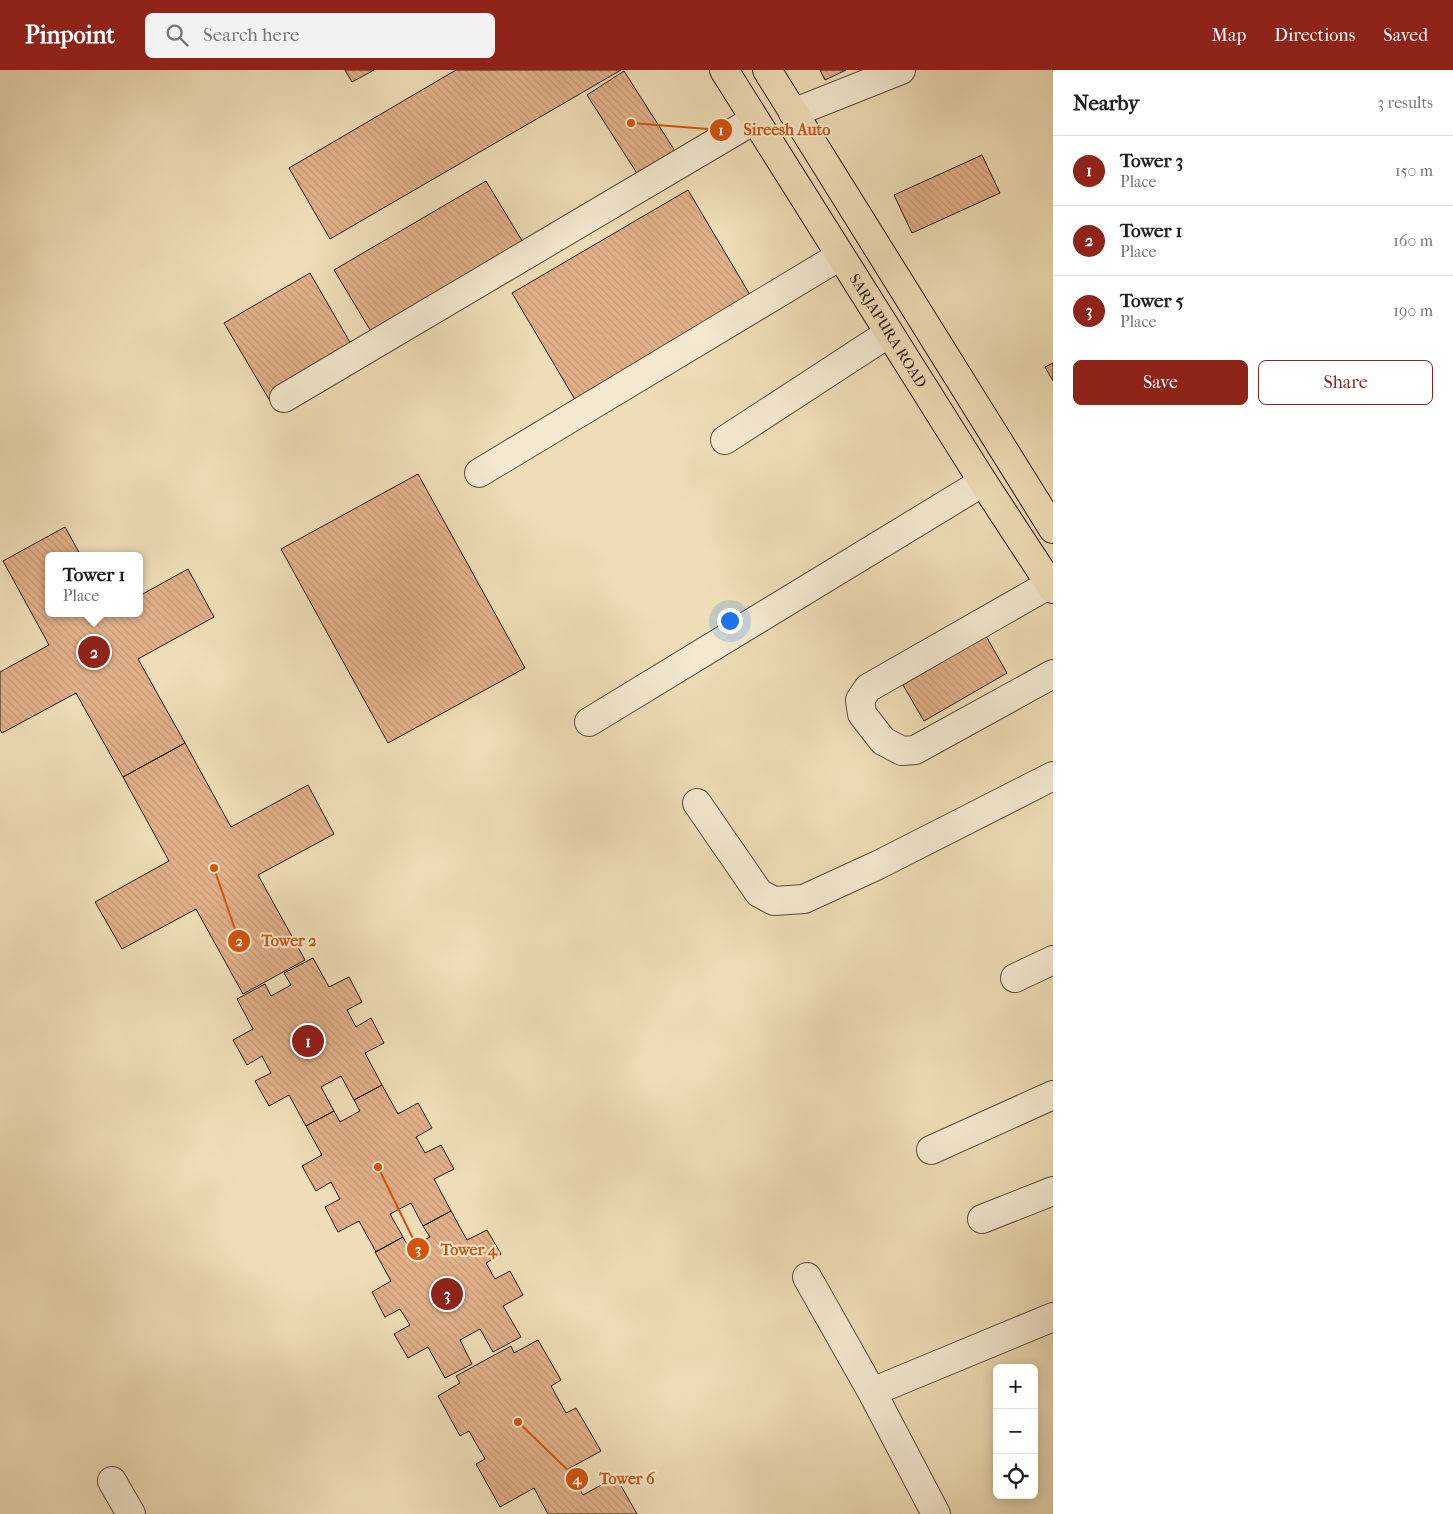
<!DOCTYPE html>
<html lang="en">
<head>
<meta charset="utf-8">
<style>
  body { margin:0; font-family:"IM FELL French Canon",serif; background:#f2f2f2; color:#202124 }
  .controls { position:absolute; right:15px; bottom:15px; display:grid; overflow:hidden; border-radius:8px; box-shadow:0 2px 12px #0003 }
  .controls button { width:45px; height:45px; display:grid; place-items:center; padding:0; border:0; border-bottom:1px solid #e0e0e0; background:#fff; color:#202124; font:25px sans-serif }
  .you { position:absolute; left:729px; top:550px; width:18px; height:18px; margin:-12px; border:4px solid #fff; border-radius:50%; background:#1a73e8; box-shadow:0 0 0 8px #1a73e833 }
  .badge { display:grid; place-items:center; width:32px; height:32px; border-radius:50%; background:#8f2418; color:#fff; font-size:16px; font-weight:700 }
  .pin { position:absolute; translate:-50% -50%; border:2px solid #fff; box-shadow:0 1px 5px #0006 }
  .popup { position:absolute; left:45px; top:482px; width:98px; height:65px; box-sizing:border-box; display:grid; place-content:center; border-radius:8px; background:#fff; filter:drop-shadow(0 1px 4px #0005); font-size:16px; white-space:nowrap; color:#757577 }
  .popup b { font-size:19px; color:#202124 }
  .popup::after { content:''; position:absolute; left:50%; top:100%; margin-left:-10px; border:10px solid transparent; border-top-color:#fff }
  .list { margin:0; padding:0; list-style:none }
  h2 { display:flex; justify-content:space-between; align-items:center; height:65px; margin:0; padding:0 20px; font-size:21px }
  h2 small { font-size:16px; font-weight:400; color:#757577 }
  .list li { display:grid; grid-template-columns:32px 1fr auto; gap:15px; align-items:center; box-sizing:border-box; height:70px; padding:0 20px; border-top:1px solid #e0e0e0 }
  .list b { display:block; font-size:19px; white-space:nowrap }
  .list p { margin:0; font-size:16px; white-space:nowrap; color:#757577 }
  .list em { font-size:16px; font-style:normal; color:#757577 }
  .actions { display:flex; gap:10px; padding:15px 20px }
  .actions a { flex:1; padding:11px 0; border:1px solid #8f2418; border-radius:8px; text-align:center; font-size:18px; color:#8f2418 }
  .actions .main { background:#8f2418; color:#fff }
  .icon { flex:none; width:28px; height:28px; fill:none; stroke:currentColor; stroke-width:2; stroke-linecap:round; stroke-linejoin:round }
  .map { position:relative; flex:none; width:1053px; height:1444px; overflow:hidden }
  header { display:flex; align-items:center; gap:30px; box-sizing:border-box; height:70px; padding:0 25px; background:#8f2418; color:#fff }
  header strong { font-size:24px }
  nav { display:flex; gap:28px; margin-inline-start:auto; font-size:18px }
  .search { width:350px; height:45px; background:#f2f2f2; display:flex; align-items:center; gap:12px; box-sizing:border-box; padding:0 18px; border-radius:8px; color:#757577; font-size:19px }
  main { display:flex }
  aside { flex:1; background:#fff }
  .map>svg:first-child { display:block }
  .building { fill:url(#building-back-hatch); stroke:#261c15 }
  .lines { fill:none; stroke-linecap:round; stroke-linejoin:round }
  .minor-casing { stroke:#584c3d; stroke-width:30 }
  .major-casing { stroke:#261c15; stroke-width:30 }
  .minor { stroke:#f4e9d0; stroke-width:28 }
  .major { stroke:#eeddb6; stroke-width:28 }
  .labels { text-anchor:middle; stroke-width:4; stroke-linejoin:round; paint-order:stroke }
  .street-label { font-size:15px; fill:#261c15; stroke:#f4e9d0 }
  .leader { fill:none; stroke:#d5530d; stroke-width:2 }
  .callout-dot { fill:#d5530d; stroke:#f4e9d0; stroke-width:2 }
  .mark-label { font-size:15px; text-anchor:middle; font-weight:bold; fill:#fff }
  .callout-label { font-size:16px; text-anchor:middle; font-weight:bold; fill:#d5530d; stroke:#f4e9d0; stroke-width:4; stroke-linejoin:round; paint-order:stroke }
</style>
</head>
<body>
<header>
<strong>Pinpoint</strong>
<div class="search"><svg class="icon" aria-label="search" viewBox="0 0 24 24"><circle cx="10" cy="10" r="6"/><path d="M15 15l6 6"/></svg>Search here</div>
<nav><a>Map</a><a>Directions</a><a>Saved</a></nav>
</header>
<main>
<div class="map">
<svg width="1053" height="1444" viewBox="0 0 1053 1444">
  <defs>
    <pattern id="building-back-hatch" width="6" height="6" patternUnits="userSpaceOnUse" patternTransform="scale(1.25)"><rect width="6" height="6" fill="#e2b18a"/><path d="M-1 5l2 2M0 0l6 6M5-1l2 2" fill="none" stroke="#c29876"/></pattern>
  </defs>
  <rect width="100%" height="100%" fill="#eeddb6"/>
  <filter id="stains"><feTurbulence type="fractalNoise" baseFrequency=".004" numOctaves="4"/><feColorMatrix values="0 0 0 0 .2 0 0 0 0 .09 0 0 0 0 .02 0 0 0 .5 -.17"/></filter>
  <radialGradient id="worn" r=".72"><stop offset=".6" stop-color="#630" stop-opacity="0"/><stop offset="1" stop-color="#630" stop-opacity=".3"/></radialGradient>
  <path class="building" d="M345,0H374L352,12Z
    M456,0H621L330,169L289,98Z
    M820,0H846L825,10Z
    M624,1L675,81L638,105L587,25Z
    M982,85L1000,123L912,163L894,125Z
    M486,111L524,174L372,263L334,200Z
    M688,120L756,235L580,338L512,223Z
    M310,203L355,281L270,331L224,253Z
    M1053,293V311L1045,297Z
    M418,404L525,598L388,673L281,479Z
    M65,457L81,486H49V543H139V526L188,499L214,547L138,589L185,673L123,707L76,623L2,663L0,660V602L49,575L3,491Z
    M986,566L1007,603L924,651L903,615Z
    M185,673L231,757L308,715L334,764L258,805L305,890L243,924L196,839L122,879L95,832L169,791L123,707Z
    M313,888L329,917L349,907L362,932L347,940L356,957L371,948L384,973L365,983L382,1015L354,1030L341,1006L321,1017L334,1041L306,1056L289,1025L269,1036L255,1011L271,1003L262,986L247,995L233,970L253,959L237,929L265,914L271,926L291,915L284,903Z
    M382,1015L398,1044L418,1033L432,1058L416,1067L425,1083L441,1075L454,1099L434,1109L451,1141L423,1156L411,1133L390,1144L403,1167L376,1182L359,1151L338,1162L325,1137L340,1129L331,1112L316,1121L302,1096L322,1085L306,1056L334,1041L340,1052L360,1041L354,1030Z
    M451,1141L467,1170L487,1160L501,1184L486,1193L495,1209L510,1201L523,1225L503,1236L521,1267L493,1282L480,1259L460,1270L472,1294L445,1308L428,1277L408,1288L394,1264L410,1255L400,1239L385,1247L372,1222L391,1211L375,1182L403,1167L409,1178L430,1167L423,1156Z
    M538,1270L561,1310L551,1316L566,1343L576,1338L601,1381L568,1399L583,1425L616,1407L637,1444H548L534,1418L500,1437L476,1394L485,1389L469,1361L460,1366L438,1326L460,1313L456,1306L511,1276L514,1283Z"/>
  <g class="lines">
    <g class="minor-casing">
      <path id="minor" d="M793,43L901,0
        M284,328L754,50
        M725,370L889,263
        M479,403L840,186
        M1050,514L868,618L860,630L862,644L883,671L902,681L915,680L1053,604
        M589,652L983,412
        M697,733L759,823L774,831L804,829L878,795L1053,706
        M1015,908L1053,890
        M931,1080L1053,1025
        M982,1149L1053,1121
        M807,1207L872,1322L936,1444
        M872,1322L1053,1247
        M112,1411L131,1444"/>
    </g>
    <g class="major-casing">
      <g id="major">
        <path id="s1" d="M724,0L983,412L1053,519"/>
        <path d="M767,0L1053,459"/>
      </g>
    </g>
    <use href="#minor" class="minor"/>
    <use href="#major" class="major"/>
  </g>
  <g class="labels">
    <g class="street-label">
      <text dy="5" stroke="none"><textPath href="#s1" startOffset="308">SARJAPURA ROAD</textPath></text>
    </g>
  </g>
  <path class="leader" d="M631 53L721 60M214 798L239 871M378 1097L418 1179M518 1352L577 1409"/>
  <g class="callout-dot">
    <circle cx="631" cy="53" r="5"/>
    <circle cx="214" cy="798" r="5"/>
    <circle cx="378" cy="1097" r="5"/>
    <circle cx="518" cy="1352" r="5"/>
    <circle cx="721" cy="60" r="12"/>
    <circle cx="239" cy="871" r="12"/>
    <circle cx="418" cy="1179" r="12"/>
    <circle cx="577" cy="1409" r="12"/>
  </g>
  <g class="mark-label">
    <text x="721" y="65">1</text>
    <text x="239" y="876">2</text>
    <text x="418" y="1184">3</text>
    <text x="577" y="1414">4</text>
  </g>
  <g class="callout-label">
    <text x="787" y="65">Sireesh Auto</text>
    <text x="289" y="876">Tower 2</text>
    <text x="469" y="1185">Tower 4</text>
    <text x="627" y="1414">Tower 6</text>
  </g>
  <rect width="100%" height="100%" filter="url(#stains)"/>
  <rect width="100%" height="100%" fill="url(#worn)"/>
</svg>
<div class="controls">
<button>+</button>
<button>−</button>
<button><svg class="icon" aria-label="locate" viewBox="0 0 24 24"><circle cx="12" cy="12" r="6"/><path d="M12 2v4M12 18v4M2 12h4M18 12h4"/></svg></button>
</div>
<div class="you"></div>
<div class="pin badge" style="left:308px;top:971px">1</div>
<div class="pin badge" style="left:94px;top:582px">2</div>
<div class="popup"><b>Tower 1</b>Place</div>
<div class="pin badge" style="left:447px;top:1224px">3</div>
</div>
<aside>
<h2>Nearby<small>3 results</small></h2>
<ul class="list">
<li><span class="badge">1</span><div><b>Tower 3</b><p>Place</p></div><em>150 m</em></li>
<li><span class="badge">2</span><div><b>Tower 1</b><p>Place</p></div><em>160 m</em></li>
<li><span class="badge">3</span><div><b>Tower 5</b><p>Place</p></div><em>190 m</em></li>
</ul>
<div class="actions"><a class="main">Save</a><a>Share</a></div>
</aside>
</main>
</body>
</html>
